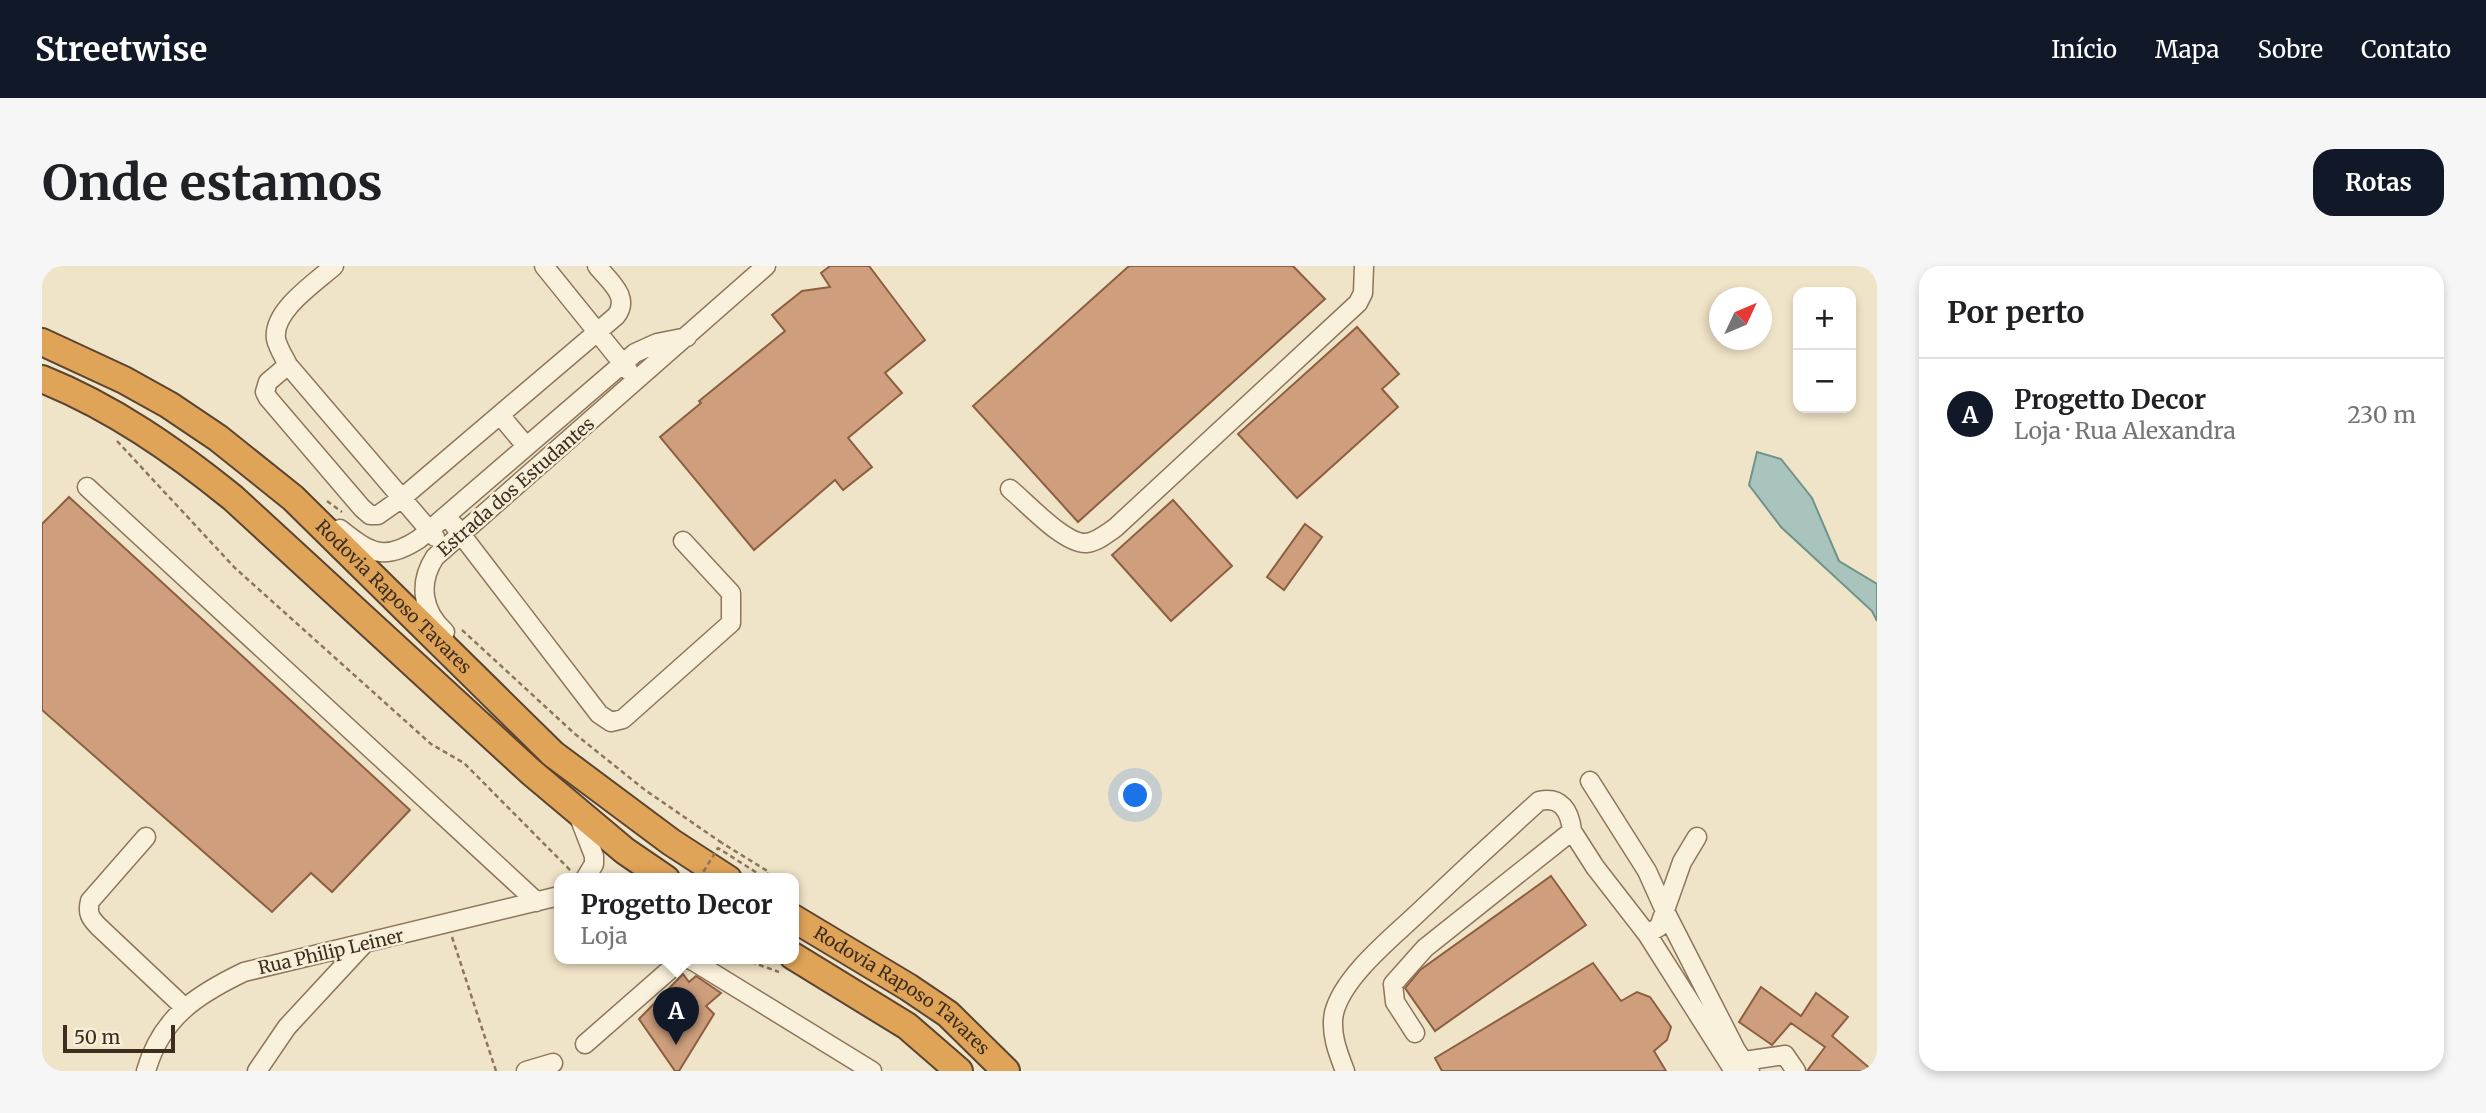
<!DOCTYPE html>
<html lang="pt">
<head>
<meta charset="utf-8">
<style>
  body { margin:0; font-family:Merriweather,serif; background:#f6f6f6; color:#202124 }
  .controls { position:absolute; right:21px; top:21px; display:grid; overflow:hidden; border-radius:14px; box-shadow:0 4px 10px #0003 }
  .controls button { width:63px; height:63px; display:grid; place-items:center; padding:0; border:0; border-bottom:2px solid #e0e0e0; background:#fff; color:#202124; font:35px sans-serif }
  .compass { position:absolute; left:1667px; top:21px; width:63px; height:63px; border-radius:50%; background:#fff; box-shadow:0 4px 10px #0003; rotate:46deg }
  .scale { position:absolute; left:21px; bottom:18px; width:112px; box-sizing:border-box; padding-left:7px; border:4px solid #3d2e20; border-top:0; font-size:19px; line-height:24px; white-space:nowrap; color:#3d2e20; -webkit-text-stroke:5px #f7eed8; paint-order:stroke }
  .you { position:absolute; left:1094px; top:530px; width:24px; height:24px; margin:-18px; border:5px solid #fff; border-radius:50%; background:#1a73e8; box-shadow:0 0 0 10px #1a73e833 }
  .badge { display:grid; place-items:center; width:46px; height:46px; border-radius:50%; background:#111827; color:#fff; font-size:23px; font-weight:700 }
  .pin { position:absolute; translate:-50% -58px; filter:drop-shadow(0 2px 4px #0008) }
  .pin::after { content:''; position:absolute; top:37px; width:24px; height:21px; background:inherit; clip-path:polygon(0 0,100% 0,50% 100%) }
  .popup { position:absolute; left:512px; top:607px; width:245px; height:91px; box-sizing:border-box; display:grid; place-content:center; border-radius:14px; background:#fff; filter:drop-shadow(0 2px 5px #0005); font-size:23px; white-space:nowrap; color:#757577 }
  .popup b { font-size:26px; color:#202124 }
  .popup::after { content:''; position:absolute; left:50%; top:100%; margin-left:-14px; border:14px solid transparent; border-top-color:#fff }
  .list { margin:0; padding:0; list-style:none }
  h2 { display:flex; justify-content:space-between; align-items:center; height:91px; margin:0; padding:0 28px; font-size:30px }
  h2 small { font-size:23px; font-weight:400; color:#757577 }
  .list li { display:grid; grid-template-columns:46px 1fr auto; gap:21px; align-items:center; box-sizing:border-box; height:112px; padding:0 28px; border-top:2px solid #e0e0e0 }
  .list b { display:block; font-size:26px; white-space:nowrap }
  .list p { margin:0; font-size:23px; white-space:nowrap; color:#757577 }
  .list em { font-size:23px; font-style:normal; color:#757577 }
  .map { position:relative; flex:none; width:1835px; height:805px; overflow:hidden; border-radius:21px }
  header { display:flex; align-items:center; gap:42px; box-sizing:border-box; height:98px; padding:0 35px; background:#111827; color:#fff }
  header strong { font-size:33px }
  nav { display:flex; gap:38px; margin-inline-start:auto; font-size:24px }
  .intro { display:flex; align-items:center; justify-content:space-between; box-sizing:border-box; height:168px; padding:0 42px }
  h1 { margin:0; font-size:49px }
  .button { padding:18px 32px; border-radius:21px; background:#111827; color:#fff; font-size:24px; font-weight:700 }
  main { display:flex; gap:42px; padding:0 42px }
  aside { flex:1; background:#fff; border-radius:21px; box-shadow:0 4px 10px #0003 }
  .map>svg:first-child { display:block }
  .water { fill:#a9c4bc; stroke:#6f938a; stroke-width:2 }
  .building { fill:#cf9f7d; stroke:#8d5f41; stroke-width:2 }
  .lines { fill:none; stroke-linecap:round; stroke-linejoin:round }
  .minor-casing { stroke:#8d765c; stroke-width:21 }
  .highway-casing { stroke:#5b4430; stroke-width:30 }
  .path { stroke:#8d765c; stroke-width:2.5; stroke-dasharray:5 3.5; stroke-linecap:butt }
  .minor { stroke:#faf1dc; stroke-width:18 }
  .highway { stroke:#e0a458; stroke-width:26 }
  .path-bridge { stroke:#8d765c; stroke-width:2.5; stroke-dasharray:5 3.5; stroke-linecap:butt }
  .labels { text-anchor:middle; stroke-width:5; stroke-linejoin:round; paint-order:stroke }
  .street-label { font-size:18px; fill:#3d2e20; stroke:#f7eed8 }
</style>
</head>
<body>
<header>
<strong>Streetwise</strong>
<nav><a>Início</a><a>Mapa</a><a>Sobre</a><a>Contato</a></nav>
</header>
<div class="intro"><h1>Onde estamos</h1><a class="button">Rotas</a></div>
<main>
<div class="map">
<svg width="1835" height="805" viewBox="0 0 1835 805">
  <rect width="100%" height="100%" fill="#f0e4c8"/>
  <path class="water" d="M1715,186L1739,193L1770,232L1797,295L1835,318V355L1830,345L1739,261L1707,219Z"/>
  <path class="building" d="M788,0H827L883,74L843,107L860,127L806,172L830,201L801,224L793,214L712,284L618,171L659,137L657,135L743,65L730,49L760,25L788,21L779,7Z
    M1087,0H1251L1283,33L1036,256L931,140Z
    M1315,61L1357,108L1340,123L1356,141L1255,232L1196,168Z
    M27,231L368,544L290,626L269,607L230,646L0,444V258Z
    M1131,234L1190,300L1129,355L1070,289Z
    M1263,258L1280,271L1242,324L1225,311Z
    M1509,610L1544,659L1393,765L1363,722L1378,704Z
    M1551,697L1579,735L1595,726L1608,731L1629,761L1625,774L1612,785L1624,805H1400L1393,792Z
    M641,708L647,716L654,710L679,727L664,740L672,748L637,805H633L597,753Z
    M1719,721L1759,750L1774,727L1806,751L1790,770L1831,805H1765L1783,781L1749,757L1730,779L1697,756Z"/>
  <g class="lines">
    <g class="minor-casing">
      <path id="minor" d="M292,0C273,17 230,45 234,73C236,82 242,91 246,99L393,271
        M502,0L586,104
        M246,99L226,116L223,126L226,132L320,242L328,249H336L360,232L574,50C589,31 567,15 555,0
        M458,149L484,180
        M45,221L495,636
        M968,223C985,237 1022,278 1044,277C1055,276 1064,268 1073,262L1316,37L1321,27L1322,0
        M412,259L557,448L569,456L581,453L689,357V327L641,275
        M298,263C328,287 342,296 377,273L593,87L615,77L645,71
        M403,366C380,345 376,317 393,291L724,0
        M1548,515L1605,605L1623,645L1694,784L1708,805
        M537,551L552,590V598L543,613
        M104,571L48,635C45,647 48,652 57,661L143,742
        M1605,668L1692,805
        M648,693L830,805
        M1373,767L1353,736L1351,718L1383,682L1530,565L1553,601L1605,668L1617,661L1640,596L1655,571
        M543,778L640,693
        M1702,795L1743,789L1754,805
        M104,805C119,752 154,729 202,706L517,630
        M215,805L245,761L321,679
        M484,805L511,797
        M1303,805C1296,787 1288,767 1292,747C1301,710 1351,671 1378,645C1417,608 1457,571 1497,535C1519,530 1528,545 1530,565"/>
    </g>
    <g class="highway-casing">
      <g id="highway">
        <path id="s1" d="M0,76L82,114L127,139L176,172L251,232L511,488L629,576L686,613"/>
        <path d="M0,113C70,141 133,185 191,232L489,506L583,585L624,613"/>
        <path id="s2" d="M751,652L866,721L906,748L964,805"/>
        <path d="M751,690L865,760L917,805"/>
      </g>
    </g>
    <path class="path" d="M75,175L193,302L389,478L422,497L529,605
      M285,235L300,246
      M420,364L533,468L603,524L680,577
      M410,671L454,805
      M701,693L737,706"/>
    <use href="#minor" class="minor"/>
    <use href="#highway" class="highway"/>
    <path class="path-bridge" d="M657,613L676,582L723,612L727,606L680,577"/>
  </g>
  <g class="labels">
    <g class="street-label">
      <text transform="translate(474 221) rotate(-41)" y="6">Estrada dos Estudantes</text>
      <text dy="6" stroke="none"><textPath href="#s1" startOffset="438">Rodovia Raposo Tavares</textPath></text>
      <text transform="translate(289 686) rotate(-13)" y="6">Rua Philip Leiner</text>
      <text dy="6" stroke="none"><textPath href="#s2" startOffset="131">Rodovia Raposo Tavares</textPath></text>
    </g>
  </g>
</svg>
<div class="controls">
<button>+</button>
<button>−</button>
</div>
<svg class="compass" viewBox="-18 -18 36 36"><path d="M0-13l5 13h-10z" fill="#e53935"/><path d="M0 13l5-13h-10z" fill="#757577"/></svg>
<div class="scale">50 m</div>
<div class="you"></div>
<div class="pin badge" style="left:634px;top:779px">A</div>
<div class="popup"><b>Progetto Decor</b>Loja</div>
</div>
<aside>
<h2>Por perto<small></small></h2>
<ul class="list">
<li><span class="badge">A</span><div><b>Progetto Decor</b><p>Loja · Rua Alexandra</p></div><em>230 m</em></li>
</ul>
</aside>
</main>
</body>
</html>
